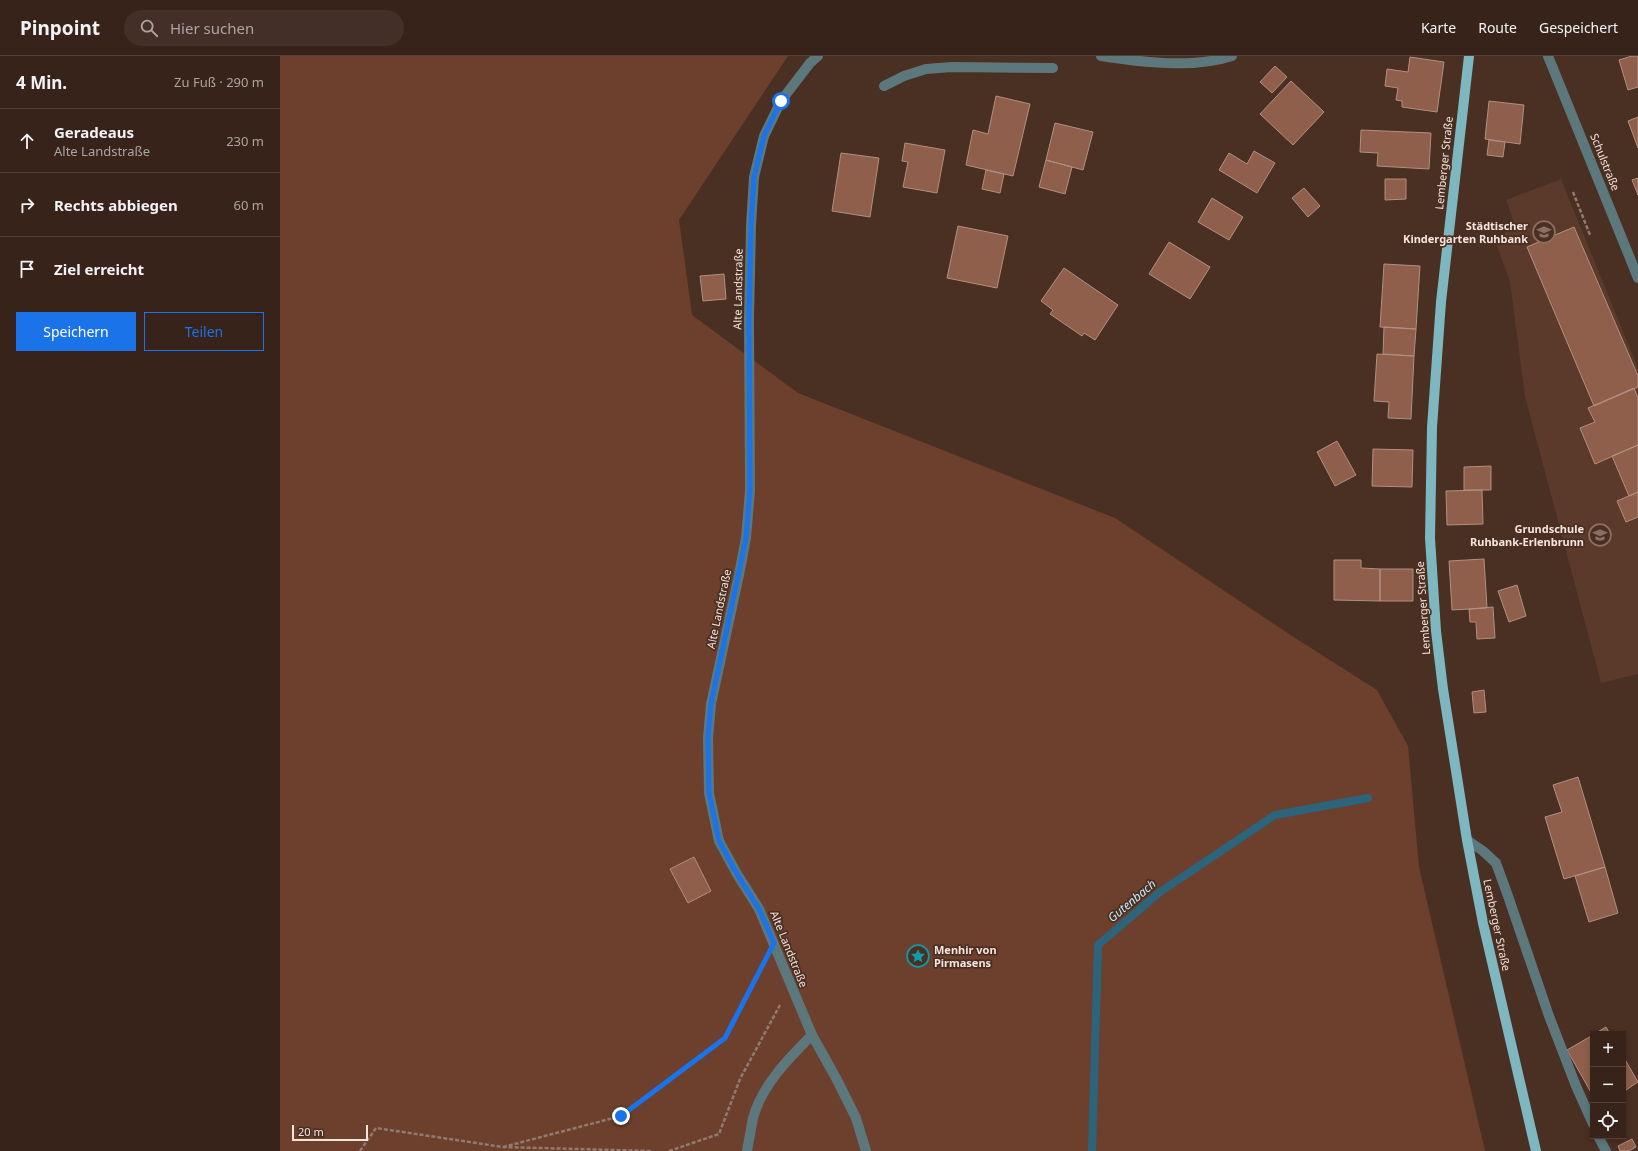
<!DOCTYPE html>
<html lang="de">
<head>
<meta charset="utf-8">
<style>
  body { margin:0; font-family:"Noto Sans",sans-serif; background:#432f27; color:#f1f3f6 }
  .controls { position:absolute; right:12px; bottom:12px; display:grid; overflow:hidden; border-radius:0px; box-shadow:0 2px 6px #0003 }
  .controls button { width:36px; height:36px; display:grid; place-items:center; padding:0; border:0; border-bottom:1px solid #524039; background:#38231a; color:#f1f3f6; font:20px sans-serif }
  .scale { position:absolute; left:12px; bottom:10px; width:76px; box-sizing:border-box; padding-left:4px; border:2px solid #f7e4dd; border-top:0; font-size:11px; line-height:14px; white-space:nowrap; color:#f7e4dd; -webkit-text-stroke:3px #4a2f23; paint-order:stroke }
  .stop { position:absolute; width:12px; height:12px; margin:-9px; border:3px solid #1a73e8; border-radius:50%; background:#fff }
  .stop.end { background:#1a73e8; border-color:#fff; box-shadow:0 1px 4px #0008 }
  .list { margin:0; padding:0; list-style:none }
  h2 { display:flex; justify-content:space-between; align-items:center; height:52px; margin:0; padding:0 16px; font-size:17px }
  h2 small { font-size:13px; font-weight:400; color:#aba4a2 }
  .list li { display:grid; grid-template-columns:26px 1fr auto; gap:12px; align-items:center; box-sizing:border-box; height:64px; padding:0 16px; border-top:1px solid #524039 }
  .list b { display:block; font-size:15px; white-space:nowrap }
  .list p { margin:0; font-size:13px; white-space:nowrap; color:#aba4a2 }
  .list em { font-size:13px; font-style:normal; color:#aba4a2 }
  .actions { display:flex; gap:8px; padding:12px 16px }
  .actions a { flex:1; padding:9px 0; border:1px solid #1a73e8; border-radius:0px; text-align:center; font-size:14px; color:#1a73e8 }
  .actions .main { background:#1a73e8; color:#fff }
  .icon { flex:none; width:22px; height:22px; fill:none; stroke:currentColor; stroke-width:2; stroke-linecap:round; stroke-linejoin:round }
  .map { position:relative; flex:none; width:1358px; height:1095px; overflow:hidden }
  header { display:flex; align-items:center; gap:24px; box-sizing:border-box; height:56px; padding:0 20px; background:#38231a; border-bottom:1px solid #524039 }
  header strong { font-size:19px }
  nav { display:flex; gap:22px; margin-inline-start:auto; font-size:14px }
  .search { width:280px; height:36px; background:#432f27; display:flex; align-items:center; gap:10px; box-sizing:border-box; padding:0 14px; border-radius:22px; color:#aba4a2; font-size:15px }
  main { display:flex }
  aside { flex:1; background:#38231a }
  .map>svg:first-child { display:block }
  .built { fill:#5b392b }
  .green { fill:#6c402d }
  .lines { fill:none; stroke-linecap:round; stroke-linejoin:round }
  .stream { stroke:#2c647c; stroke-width:8 }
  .building { fill:#8f5f4b; stroke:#b19082 }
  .path { stroke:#927a71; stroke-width:2.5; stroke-dasharray:4 2; stroke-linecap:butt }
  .minor { stroke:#5d787c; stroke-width:10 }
  .major { stroke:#7fb7c0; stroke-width:10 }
  .route { stroke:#1a73e8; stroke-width:5 }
  .labels { text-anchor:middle; stroke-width:3.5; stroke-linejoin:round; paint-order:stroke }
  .street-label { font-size:11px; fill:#f7e4dd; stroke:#4a2f23 }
  .poi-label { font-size:11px; font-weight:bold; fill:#f7e4dd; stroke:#4a2f23; text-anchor:end }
  .water-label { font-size:12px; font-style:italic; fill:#c7e7f7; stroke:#4a2f23 }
</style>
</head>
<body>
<header>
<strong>Pinpoint</strong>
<div class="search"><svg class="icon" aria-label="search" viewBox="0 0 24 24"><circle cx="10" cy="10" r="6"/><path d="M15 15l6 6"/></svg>Hier suchen</div>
<nav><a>Karte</a><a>Route</a><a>Gespeichert</a></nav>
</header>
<main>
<aside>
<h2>4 Min.<small>Zu Fuß · 290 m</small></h2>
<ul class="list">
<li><svg class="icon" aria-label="ahead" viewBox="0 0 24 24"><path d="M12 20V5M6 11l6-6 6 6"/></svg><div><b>Geradeaus</b><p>Alte Landstraße</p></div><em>230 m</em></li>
<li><svg class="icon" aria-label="right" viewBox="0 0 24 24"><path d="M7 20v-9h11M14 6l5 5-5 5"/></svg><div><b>Rechts abbiegen</b></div><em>60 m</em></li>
<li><svg class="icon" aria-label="arrive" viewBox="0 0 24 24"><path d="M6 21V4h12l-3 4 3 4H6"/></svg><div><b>Ziel erreicht</b></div></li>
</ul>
<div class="actions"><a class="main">Speichern</a><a>Teilen</a></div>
</aside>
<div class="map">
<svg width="1358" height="1095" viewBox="0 0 1358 1095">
  <rect width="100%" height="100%" fill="#4a2f23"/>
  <path class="built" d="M1281,123L1358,312V618L1321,627L1245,341L1230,226L1214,181L1236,172L1226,144Z"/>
  <path class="green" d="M0,0H508L399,164L412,259L518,337L835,462L1012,580L1097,634L1128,690L1139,811L1205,1095H0Z"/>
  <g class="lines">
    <path class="stream" d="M812,1095L818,889L880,836L995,759L1088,742"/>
  </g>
  <path class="building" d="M1352,0H1358V31L1348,34L1339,4Z
    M1130,1L1164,6L1157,56L1122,51V45L1116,44L1118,32L1105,30L1107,13L1128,16Z
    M995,10L1007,21L992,37L980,26Z
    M1011,25L1044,56L1013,89L980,58Z
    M716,40L750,48L733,120L686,109L693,74L708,78Z
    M1209,45L1244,49L1240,88L1205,83Z
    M1358,61V92L1348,65Z
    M775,67L813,76L803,114L766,104Z
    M1081,74L1151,77L1149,113L1097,110L1098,97L1080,96Z
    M1209,84L1225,86L1223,101L1207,99Z
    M625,87L665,94L657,137L623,131L628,106L622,105Z
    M974,95L995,107L977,137L939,114L949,97L967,108Z
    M561,97L599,102L590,161L552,155Z
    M766,104L792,111L785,138L759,131Z
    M706,114L724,118L720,137L702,133Z
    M1358,122V139L1352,124Z
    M1105,123H1126V143L1105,144Z
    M1024,132L1040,150L1028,161L1012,142Z
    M932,142L963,161L949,184L918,166Z
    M678,170L728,180L717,232L667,222Z
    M1294,171L1358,320V331L1314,350L1247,191Z
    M889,186L930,211L910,243L869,218Z
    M1104,208L1140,210L1136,273L1100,271Z
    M784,212L838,249L815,284L804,277L802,280L770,258L773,254L761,245Z
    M444,218L446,243L423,245L420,220Z
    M1104,271L1136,273L1134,300L1103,298Z
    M1097,298L1134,300L1131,363L1108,362L1109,346L1094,345Z
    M1354,332L1358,342V389L1315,408L1300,372L1315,366L1308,352Z
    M1057,385L1076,419L1055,430L1037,396Z
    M1358,389V436L1349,440L1332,400Z
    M1093,393L1133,394L1132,431L1092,430Z
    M1211,410V434H1184V411Z
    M1202,434L1203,468L1167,469L1166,435Z
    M1358,436V461L1346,466L1337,445Z
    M1204,503L1207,552L1172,554L1169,505Z
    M1054,504H1081V512L1100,513V545L1054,544Z
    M1100,513H1133V545H1100Z
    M1237,529L1246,560L1229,566L1218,535Z
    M1213,551L1215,582L1197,583L1196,566H1190L1189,553Z
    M1204,634L1206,656L1194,657L1192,636Z
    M1298,721L1325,811L1284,823L1265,761L1282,756L1273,729Z
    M414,801L431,835L408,847L390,813Z
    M1325,811L1338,857L1309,866L1295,820Z
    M1326,971L1330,978H1314Z
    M1313,979V1040L1287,994Z
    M1343,1000L1358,1026L1343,1036Z
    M1352,1083L1356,1091L1349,1095H1340L1338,1090Z"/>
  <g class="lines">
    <path class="path" d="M1293,136L1310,179
      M223,1091L341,1060L445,982L483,909
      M80,1095L96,1072L223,1091L371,1095
      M389,1095L439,1078L460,1023L500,949"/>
    <path class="minor" d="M538,0L530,7L501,45L484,80L474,121L471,170L469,263L470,435L466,482L459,519L431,648L428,682L429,737L439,785L457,818L479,853L532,979L556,1022L576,1062L586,1095
      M821,0C861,6 913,13 952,0
      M1268,0L1358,222
      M604,30L624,20L646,13L672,11L773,12
      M1187,784L1203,795L1216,807L1228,840L1269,960L1296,1030L1313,1068
      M1318,1080L1326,1095
      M467,1095C469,1084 471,1073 473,1062C482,1029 509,1002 532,979"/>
    <path class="major" d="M1189,0L1161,246L1152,371L1150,482L1156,575L1163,633L1187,784L1203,867L1256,1095"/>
  </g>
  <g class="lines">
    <path class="route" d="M341,1060L445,982L494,887L479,853L457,818L439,785L429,737L428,682L431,648L466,482L470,434L469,263L471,170L474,121L484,80L501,45"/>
  </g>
  <defs>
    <g id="school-ring" transform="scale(1.15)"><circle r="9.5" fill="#4a2f23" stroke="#8d6e63" stroke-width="1.5"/><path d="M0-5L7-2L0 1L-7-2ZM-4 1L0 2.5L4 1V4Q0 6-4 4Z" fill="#8d6e63"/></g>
    <g id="sight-ring" transform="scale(1.15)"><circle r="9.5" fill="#4a2f23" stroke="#0f9aa8" stroke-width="1.5"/><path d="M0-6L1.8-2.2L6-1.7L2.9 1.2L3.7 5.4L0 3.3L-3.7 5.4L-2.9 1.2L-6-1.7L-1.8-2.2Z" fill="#0f9aa8"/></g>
  </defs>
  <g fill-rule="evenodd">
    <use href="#school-ring" x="1264" y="176"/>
    <use href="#school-ring" x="1320" y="479"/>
    <use href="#sight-ring" x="638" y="900"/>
  </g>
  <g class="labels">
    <g class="street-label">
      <text transform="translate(1325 106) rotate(68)" y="4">Schulstraße</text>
      <text transform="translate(1164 107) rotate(-84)" y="4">Lemberger Straße</text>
      <text transform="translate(458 233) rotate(-89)" y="4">Alte Landstraße</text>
      <text transform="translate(1143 552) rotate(-94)" y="4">Lemberger Straße</text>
      <text transform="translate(439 553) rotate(-78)" y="4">Alte Landstraße</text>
      <text transform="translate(1217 869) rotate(78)" y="4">Lemberger Straße</text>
      <text transform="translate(509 893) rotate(68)" y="4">Alte Landstraße</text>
    </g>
    <g class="poi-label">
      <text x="1248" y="174">Städtischer<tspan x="1248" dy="13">Kindergarten Ruhbank</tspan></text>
      <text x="1304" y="477">Grundschule<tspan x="1304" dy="13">Ruhbank-Erlenbrunn</tspan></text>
      <text x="654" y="898" text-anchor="start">Menhir von<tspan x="654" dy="13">Pirmasens</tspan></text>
    </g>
    <g class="water-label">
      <text transform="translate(852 845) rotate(-40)" y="4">Gutenbach</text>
    </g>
  </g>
</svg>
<div class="controls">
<button>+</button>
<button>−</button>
<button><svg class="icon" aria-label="locate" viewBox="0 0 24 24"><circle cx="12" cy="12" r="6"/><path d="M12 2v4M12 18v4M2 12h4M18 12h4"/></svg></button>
</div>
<div class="scale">20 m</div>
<div class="stop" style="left:501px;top:45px"></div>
<div class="stop end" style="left:341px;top:1060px"></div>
</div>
</main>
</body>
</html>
